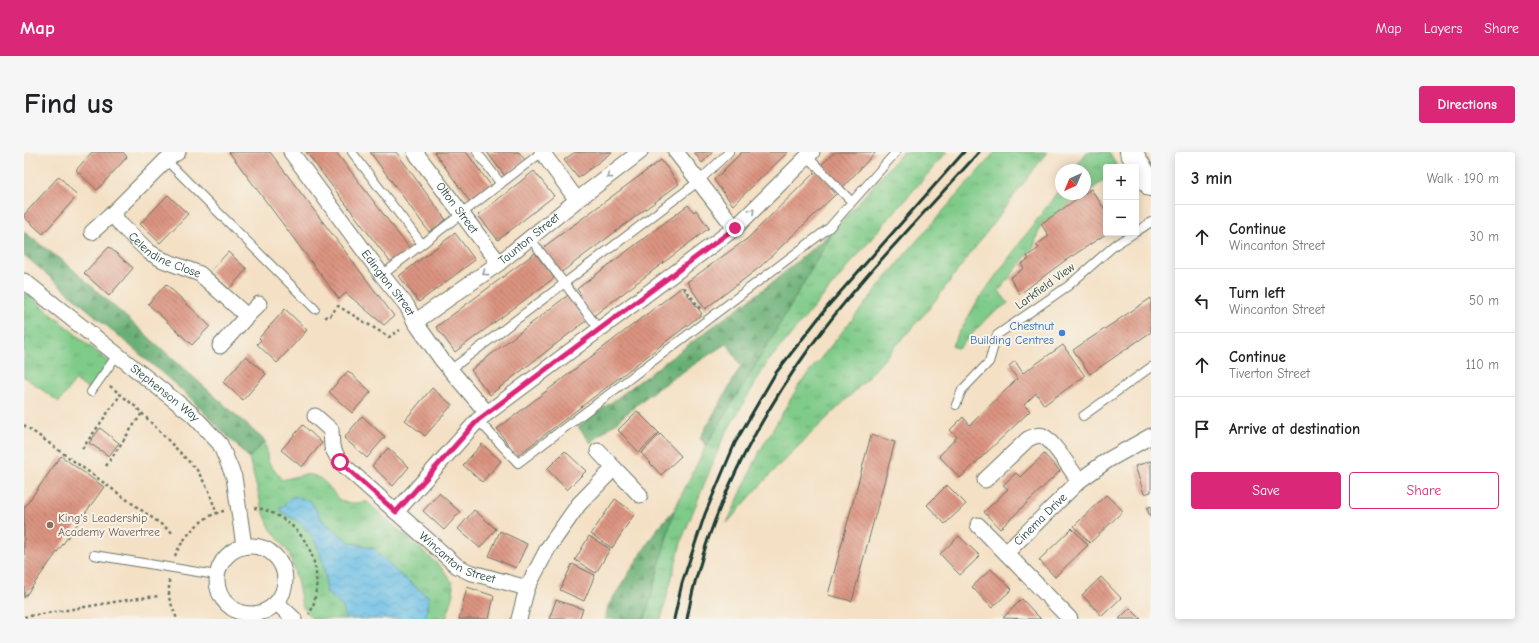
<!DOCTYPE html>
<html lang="en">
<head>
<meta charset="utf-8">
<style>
  body { margin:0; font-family:"Comic Neue",sans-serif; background:#f6f6f6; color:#202124 }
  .controls { position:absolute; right:12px; top:12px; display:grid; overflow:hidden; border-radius:4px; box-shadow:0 2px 10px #0003 }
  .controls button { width:36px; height:36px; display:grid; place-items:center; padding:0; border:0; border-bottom:1px solid #e0e0e0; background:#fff; color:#202124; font:20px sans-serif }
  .compass { position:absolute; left:1031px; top:12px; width:36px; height:36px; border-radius:50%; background:#fff; box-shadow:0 2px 10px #0003; rotate:224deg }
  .stop { position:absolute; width:12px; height:12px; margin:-9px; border:3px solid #db2777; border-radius:50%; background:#fff }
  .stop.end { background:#db2777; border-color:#fff; box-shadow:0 1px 4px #0008 }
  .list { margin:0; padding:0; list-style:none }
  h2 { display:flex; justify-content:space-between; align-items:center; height:52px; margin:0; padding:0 16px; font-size:17px }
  h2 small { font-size:13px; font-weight:400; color:#757577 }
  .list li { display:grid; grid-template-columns:26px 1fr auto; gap:12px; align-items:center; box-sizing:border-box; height:64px; padding:0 16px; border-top:1px solid #e0e0e0 }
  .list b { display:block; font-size:15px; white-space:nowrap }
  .list p { margin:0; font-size:13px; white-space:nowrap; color:#757577 }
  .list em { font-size:13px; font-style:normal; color:#757577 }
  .actions { display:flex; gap:8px; padding:12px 16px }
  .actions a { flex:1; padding:9px 0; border:1px solid #db2777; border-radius:4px; text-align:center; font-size:14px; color:#db2777 }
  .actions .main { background:#db2777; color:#fff }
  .icon { flex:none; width:22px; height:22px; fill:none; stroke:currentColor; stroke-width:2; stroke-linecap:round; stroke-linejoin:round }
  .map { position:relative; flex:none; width:1127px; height:467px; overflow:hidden; border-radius:4px }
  header { display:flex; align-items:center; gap:24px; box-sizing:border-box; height:56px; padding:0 20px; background:#db2777; color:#fff }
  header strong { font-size:19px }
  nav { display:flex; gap:22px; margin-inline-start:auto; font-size:14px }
  .intro { display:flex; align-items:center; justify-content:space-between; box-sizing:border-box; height:96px; padding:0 24px }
  h1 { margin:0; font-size:28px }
  .button { padding:10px 18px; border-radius:4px; background:#db2777; color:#fff; font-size:14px; font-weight:700 }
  main { display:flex; gap:24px; padding:0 24px }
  aside { flex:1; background:#fff; border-radius:4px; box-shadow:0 2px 10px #0003 }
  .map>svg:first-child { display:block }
  .grass { fill:url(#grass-tufts); stroke:#4f845e }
  .forest { fill:url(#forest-firs); stroke:#437654 }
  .water { fill:url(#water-waves); stroke:#457e8e }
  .building { fill:url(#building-back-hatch) }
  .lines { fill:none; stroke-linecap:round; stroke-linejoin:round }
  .service-casing { stroke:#6a7666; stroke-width:10 }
  .minor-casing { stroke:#6a7666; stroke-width:17 }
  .secondary-casing { stroke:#6a7666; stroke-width:24 }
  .path { stroke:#6a7666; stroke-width:2.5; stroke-dasharray:3 3; stroke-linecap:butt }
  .service { stroke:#fff; stroke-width:8 }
  .minor { stroke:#fff; stroke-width:15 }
  .secondary { stroke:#fff; stroke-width:22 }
  .rail { stroke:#1f3d34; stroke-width:3 }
  .oneway { stroke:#8f9e9a }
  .route { stroke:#db2777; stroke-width:5 }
  .shop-dot { fill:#3f7fe0; stroke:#f7f3e8; stroke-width:1.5 }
  .education-dot { fill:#8d6e63; stroke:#f7f3e8; stroke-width:1.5 }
  .labels { text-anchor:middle; stroke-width:4; stroke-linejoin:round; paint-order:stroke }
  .street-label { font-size:12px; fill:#1f3d34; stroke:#f7f3e8 }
  .shop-label { font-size:12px; fill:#366cbe; stroke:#f7f3e8; text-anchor:end }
  .education-label { font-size:12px; fill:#785e54; stroke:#f7f3e8; text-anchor:start }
</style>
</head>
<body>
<header>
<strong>Map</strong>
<nav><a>Map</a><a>Layers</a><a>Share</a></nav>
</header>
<div class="intro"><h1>Find us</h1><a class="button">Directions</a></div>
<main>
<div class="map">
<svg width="1127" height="467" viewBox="0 0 1127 467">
  <defs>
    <pattern id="grass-tufts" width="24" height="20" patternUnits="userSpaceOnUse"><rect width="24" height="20" fill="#7fcb89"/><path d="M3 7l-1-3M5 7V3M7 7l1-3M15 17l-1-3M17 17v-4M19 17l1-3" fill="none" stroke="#67a671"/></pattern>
    <pattern id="forest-firs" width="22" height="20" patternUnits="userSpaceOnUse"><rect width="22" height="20" fill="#67af75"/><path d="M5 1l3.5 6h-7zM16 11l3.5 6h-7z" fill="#549061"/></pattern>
    <pattern id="water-waves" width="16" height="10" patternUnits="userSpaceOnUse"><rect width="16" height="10" fill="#6bbfe7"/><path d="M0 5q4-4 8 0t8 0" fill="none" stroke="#579cbc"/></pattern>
    <pattern id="building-back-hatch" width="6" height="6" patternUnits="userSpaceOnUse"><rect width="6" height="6" fill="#db9380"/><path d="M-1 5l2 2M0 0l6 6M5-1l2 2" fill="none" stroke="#b1796a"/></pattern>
  </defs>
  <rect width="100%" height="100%" fill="#f7f3e8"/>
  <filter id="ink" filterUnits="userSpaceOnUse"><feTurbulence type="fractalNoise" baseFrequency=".025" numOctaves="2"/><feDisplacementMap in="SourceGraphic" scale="8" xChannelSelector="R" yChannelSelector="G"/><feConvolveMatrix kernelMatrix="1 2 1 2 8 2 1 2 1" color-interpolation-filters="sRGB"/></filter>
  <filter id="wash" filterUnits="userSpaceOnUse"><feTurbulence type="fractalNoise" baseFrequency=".012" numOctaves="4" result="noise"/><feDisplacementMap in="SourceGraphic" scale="16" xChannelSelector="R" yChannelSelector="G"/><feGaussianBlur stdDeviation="0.9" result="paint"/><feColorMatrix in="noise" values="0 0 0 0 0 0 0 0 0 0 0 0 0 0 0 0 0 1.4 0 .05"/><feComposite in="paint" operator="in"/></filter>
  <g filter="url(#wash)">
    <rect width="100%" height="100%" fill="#f4e0c4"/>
    <path class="grass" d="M879,0H923L859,73L743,211L699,286L658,387L637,467H621L650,358L682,294L746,189L810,78Z
      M971,0H1023L904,158L838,232L752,316L703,371L736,299L775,233L883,100Z
      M1063,0H1085L1093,15H1082V27L1061,42V18H1049Z
      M1037,35V42H1061L1017,72L1010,94L975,139L984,151L964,165L934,197L928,193L954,148Z
      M0,139L87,212L67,240L52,228L35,250L0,225Z
      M241,289L244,310L258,328C279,323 290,316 306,336C310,341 312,346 318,349C324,353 336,350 343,350L417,415L428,430L430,442L422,467H401L405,445L374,421L349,396L325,390L298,368L287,349L256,358C264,364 277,370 284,378C298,395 301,419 303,441L319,455L321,467H288L278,454L274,432L265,401L246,376L238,356L225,306Z"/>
    <path class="forest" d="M810,78L746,189L682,294L676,286L717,214L703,191L631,238L567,291L554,275L749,130Z
      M0,80L45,114L241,289L225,306L159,239L0,103Z
      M650,358L621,467H581L584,454L633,377Z"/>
    <path class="water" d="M269,344L287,349L298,368L325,390L349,396L374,421L405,445L401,467H321L319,455L303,441C301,420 298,395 283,378C277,370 264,364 255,358Z"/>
    <g id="blocks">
      <path class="building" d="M68,0H99L103,5L73,38L52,18Z
        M205,0H246L370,164L360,173L322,141L315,147Z
        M282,0H312L386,97L367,111Z
        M346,0H372L422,68L405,80Z
        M410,0H442L468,35L447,51Z
        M463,0H495L501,8L481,24Z
        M551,0H588L554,26L540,8Z
        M670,0H689L678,11Z
        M718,0H764L709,53L690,28Z
        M811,0H852L819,35L797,13Z
        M637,8L655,32L535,122L517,97Z
        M793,18L809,34L807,37L812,42L736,115L681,157L663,130L724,86Z
        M510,19L530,44L474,88L454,63Z
        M35,24L53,44L19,82L0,65V63Z
        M1067,37L1082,59V82L1039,110L996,142L986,126L1000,116L997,112L1005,107L1003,104L1015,96L1012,93L1025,84L1017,72Z
        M144,43L164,62L136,91L116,72Z
        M664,53L670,60L672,58L685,76L568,165L553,145L557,143L553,137Z
        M431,81L451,108L395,150L375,124Z
        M85,95L109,116L85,144L60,121Z
        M204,100L223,117L205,137L186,120Z
        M511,101L530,126L431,200L412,175Z
        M142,132L186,174L168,193L124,152Z
        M658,135L678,162L493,304L473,277Z
        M544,143L563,168L466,243L447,218Z
        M1127,146V180L1066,222L1049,198Z
        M261,157L283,178L253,211L233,192L237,188L235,186Z
        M1039,193L1061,224L1020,253L1012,241L1000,253L1006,259L936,326L915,304L933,285L926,278L939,265L946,273L993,227L985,214L991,209L999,221Z
        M222,204L242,222L219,248L199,230Z
        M324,219L347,240L328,261L305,240Z
        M408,236L428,253L401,284L381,268Z
        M613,259L635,281L615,300L594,278Z
        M338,264L361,285L343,306L320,286Z
        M279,273L298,291L278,315L257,298Z
        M76,276L95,291L85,304L65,291Z
        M636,282L657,304L637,323L617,301Z
        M847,283L871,290L828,449L804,443Z
        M458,292L477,309L458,330L439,313Z
        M364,296L385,315L369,334L348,314Z
        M541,299L562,319L543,338L523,317Z
        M1020,302L1036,319L976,377L960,360L984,337L979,333L992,321L996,325Z
        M37,304L80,335L0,446V356Z
        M1127,309V340L1120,342L1111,314Z
        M923,333L942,352L921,372L903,353Z
        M415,341L436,360L420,378L399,359Z
        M1082,343L1099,359L1066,391L1050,374Z
        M591,347L611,361L588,396L567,382Z
        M1127,354V367L1123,356Z
        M450,358L472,377L456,396L434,377Z
        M1048,376L1064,393L1031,425L1015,408Z
        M476,379L503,392L492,416L465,404Z
        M565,384L586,397L572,421L551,408Z
        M935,384L956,404L936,423L916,402Z
        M548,412L571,423L560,449L536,438Z
        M967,417L988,437L968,456L948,435Z
        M1077,425L1097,446L1078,464L1058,443Z
        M443,435L470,444L465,467H435Z
        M998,447L1010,460L1017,467L979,466Z
        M532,448L559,457L555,467H525Z
        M1106,456L1117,467H1095Z"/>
    </g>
  </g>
  <g filter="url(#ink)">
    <use href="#blocks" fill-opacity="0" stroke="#6a7666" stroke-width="1"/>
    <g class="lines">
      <g class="service-casing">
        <path id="service" d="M328,0L398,92
          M453,0L477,32
          M783,4L828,50
          M142,8L291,157
          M1112,80L1127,70
          M506,86L575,177
          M358,123L518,0
          M426,218L675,29L705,0
          M67,240L93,203
          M932,253L938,238L965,210L973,183L1044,134L1091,93L1110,81
          M1059,264L1127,215
          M454,268L494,311L805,76L872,0
          M70,403L192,423"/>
      </g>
      <g class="minor-casing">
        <g id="minor">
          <path id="s1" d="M154,0L142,8L88,62L98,74L125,100L139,108L176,122L223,164L196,194"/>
          <path id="s2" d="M267,0L358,123L383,154L391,170L418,208L463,261"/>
          <path id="s3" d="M391,0L475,111"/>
          <path d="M518,0L553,48"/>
          <path d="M652,0L711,76"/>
          <path d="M68,80L88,62"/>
          <path id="s4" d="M0,129L168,262L196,292L210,325L220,394"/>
          <path d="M223,164L235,152"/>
          <path id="s5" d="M391,170L475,111L553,48L616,0"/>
          <path id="s6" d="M291,264L307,278L308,295L316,310L433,414L445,420L503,436"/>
          <path d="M590,316L616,343"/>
          <path d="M961,328L1004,287C1009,285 1014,282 1019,284C1028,288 1048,319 1055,329"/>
          <path d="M372,360L454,268L711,76L788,0"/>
          <path d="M954,373L982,401"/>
          <circle cx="227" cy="428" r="34"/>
          <path d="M253,451L270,467"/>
          <path d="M495,467L503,436L524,396L555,352L590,316L574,299"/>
          <path id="s7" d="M1046,467L982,401L1055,329L1084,308L1127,284"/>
        </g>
      </g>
      <g class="secondary-casing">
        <path id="secondary" d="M1107,0L1127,33"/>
      </g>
      <path class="path" d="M660,135L677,158
        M301,164L304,166L314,154L365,185L376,178
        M86,234L112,255L173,318L185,339L192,360
        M0,273L149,381
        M58,297L97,242
        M82,314L118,261
        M230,356C239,356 246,360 254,364C281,379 295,407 292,438C291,446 290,455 285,462
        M151,404C159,385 178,363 200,359
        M145,428V446L153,467
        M0,465L115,446L136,444"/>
      <use href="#service" class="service"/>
      <use href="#minor" class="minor"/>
      <use href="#secondary" class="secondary"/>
      <path class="rail" d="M650,467L658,431L681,362L711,291L751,222L804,154L940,0
        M663,467C666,451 669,435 674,420C695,342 739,260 787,194C837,125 898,64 955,0"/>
    </g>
    <defs><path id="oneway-chevron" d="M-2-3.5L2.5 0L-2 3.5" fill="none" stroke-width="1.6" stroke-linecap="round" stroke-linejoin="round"/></defs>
    <g class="oneway">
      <use href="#oneway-chevron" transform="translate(585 24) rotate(143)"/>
      <use href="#oneway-chevron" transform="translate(728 59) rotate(-45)"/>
      <use href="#oneway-chevron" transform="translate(461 121) rotate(144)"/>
    </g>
  </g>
  <g class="lines" filter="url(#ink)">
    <path class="route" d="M316,310L372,360L454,268L711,76"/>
  </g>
  <circle class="shop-dot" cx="1038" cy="181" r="4"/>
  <circle class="education-dot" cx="26" cy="373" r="4"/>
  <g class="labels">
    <g class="street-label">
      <text dy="4" stroke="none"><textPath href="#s3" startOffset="70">Olton Street</textPath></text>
      <text dy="4" stroke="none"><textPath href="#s5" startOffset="141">Taunton Street</textPath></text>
      <text dy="4" stroke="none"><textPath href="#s1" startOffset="159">Celendine Close</textPath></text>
      <text dy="4" stroke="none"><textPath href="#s2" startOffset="163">Edington Street</textPath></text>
      <text transform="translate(1021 134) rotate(-36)" y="4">Larkfield View</text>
      <text dy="4" stroke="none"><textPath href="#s4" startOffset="180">Stephenson Way</textPath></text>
      <text dy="4" stroke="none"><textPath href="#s7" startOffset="140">Cinema Drive</textPath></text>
      <text dy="4" stroke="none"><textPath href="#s6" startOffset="208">Wincanton Street</textPath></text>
    </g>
    <g class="shop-label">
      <text x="1030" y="178">Chestnut<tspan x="1030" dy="14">Building Centres</tspan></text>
    </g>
    <g class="education-label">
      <text x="34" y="370">King's Leadership<tspan x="34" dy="14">Academy Wavertree</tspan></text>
    </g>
  </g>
</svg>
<div class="controls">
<button>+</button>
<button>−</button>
</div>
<svg class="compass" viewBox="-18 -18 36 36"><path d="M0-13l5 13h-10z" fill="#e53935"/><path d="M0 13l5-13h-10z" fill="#757577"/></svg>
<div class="stop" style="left:316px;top:310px"></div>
<div class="stop end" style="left:711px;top:76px"></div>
</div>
<aside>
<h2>3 min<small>Walk · 190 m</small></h2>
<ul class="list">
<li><svg class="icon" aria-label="ahead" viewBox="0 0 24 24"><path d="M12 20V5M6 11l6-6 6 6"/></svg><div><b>Continue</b><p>Wincanton Street</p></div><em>30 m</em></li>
<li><svg class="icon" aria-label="left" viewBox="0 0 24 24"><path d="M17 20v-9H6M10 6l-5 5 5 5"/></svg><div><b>Turn left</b><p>Wincanton Street</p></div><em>50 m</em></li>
<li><svg class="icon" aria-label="ahead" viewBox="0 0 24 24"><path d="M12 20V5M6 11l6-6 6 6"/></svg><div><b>Continue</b><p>Tiverton Street</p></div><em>110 m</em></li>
<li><svg class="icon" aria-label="arrive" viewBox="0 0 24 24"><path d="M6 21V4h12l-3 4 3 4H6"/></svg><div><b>Arrive at destination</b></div></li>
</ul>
<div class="actions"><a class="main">Save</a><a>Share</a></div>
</aside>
</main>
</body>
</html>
